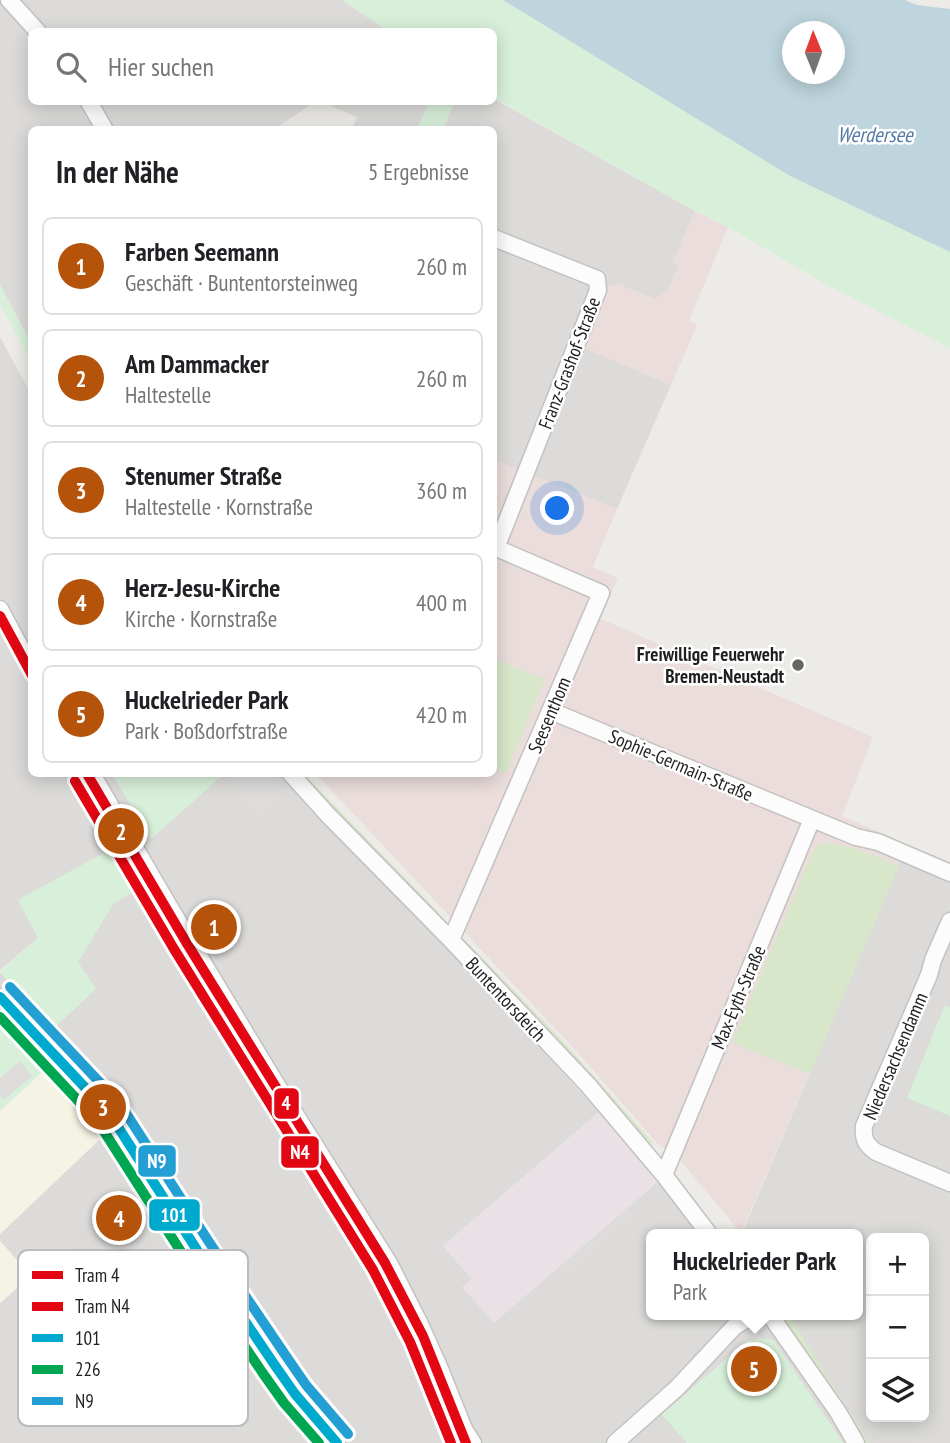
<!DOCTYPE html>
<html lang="de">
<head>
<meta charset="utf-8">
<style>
  body { margin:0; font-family:"PT Sans Narrow",sans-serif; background:#f2f2f2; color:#202124 }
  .controls { position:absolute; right:21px; bottom:21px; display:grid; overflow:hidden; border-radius:10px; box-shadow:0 4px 18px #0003 }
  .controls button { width:63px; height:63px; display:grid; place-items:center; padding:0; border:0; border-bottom:2px solid #e0e0e0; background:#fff; color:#202124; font:35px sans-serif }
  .compass { position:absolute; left:782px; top:21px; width:63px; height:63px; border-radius:50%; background:#fff; box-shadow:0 4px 18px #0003; rotate:359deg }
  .you { position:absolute; left:558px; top:509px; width:24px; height:24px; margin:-18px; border:5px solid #fff; border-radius:50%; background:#1a73e8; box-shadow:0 0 0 10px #1a73e833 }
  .badge { display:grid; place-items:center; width:46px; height:46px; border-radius:50%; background:#b45309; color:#fff; font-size:23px; font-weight:700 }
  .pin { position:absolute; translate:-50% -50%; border:4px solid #fff; box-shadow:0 2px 7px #0006 }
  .popup { position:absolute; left:646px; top:1229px; width:217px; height:91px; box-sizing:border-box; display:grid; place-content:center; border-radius:10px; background:#fff; filter:drop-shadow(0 2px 5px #0005); font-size:23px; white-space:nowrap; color:#757577 }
  .popup b { font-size:26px; color:#202124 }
  .popup::after { content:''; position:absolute; left:50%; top:100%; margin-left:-14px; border:14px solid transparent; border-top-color:#fff }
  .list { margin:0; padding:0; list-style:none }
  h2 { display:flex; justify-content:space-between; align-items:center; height:91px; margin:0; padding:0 28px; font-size:30px }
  h2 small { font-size:23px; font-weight:400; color:#757577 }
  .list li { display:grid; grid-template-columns:46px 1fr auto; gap:21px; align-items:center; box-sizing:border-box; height:98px; margin:0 14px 14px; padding:0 14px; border:2px solid #e0e0e0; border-radius:10px }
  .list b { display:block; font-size:26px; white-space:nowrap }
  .list p { margin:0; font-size:23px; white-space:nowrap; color:#757577 }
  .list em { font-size:23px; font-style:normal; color:#757577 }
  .icon { flex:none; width:38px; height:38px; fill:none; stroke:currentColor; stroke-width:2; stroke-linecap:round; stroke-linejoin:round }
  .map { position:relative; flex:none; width:950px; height:1443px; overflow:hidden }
  .search { position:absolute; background:#fff; box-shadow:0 4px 18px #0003; left:28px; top:28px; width:469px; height:77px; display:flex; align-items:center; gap:18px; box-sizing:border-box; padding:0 24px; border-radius:10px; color:#757577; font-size:26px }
  .panel { position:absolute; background:#fff; box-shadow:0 4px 18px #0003; left:28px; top:126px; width:469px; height:651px; border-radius:10px }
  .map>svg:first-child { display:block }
  .residential { fill:#dcdbd9; fill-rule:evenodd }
  .commercial { fill:#eadddb }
  .industrial { fill:#eae1e6 }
  .education { fill:#f5f4e4 }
  .religious { fill:#dbdad9 }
  .grass { fill:#d8e7ca }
  .park { fill:#d8f0d9 }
  .parking { fill:#dddcdb }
  .water { fill:#bed5dd; fill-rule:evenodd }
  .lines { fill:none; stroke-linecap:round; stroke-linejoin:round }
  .minor-casing { stroke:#c3c2c0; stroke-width:19 }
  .minor { stroke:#fcfcfc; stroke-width:16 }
  .bus-1-casing { stroke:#fff; stroke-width:16 }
  .bus-2-casing { stroke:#fff; stroke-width:16 }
  .bus-3-casing { stroke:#fff; stroke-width:16 }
  .bus-1 { stroke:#00a9ce; stroke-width:10 }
  .bus-2 { stroke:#00a651; stroke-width:10 }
  .bus-3 { stroke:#249fd3; stroke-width:10 }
  .tram-1-casing { stroke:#fff; stroke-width:16 }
  .tram-2-casing { stroke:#fff; stroke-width:16 }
  .tram-1 { stroke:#e30613; stroke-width:10 }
  .tram-2 { stroke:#e30613; stroke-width:10 }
  .poi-dot { fill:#676665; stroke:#fff; stroke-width:2.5 }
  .labels { text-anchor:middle; stroke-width:5; stroke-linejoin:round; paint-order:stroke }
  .street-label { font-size:19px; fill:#1f1f1f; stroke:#fff }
  .poi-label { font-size:19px; font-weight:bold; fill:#1f1f1f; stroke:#fff; text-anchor:end }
  .water-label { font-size:21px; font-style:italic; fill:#5479a5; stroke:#fff }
  .key { fill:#fff; stroke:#bcbcbc; stroke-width:2 }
  .key-label { font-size:19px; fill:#1f1f1f }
  .line-badge { stroke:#fff; stroke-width:2.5 }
  .badge-label { font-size:19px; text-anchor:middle; font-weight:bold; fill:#fff }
</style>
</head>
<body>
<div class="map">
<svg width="950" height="1443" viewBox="0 0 950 1443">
  <rect width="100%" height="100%" fill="#edebe8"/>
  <path class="residential" d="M0,0H342L388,31L32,32V102H315L274,129L32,130L31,343L0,285Z
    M494,99L695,211L673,262L679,265L668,291L655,299L618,284L578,345L671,385L617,509L494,460V130H443L454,102H494Z
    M321,102H429L417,130L352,129L357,117Z
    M0,337L31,394L32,774H112L151,838L222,775V774H280L450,950L599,1112L443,1246L472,1279L463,1288L660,1180L700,1234H651V1315H857V1234H739L742,1233L907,844L950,862V1443H843L773,1340L747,1341L663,1414L687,1443H0V1303L31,1276L0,1241V1234L100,1139L0,1025V972L52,1030L78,962L113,904V848L19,900L38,938L0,970ZM871,1238H924V1417H871Z"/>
  <path class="commercial" d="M695,211L728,227L689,321L697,325L671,385L577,345L600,287L618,284L655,299L668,291L679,266L673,262Z
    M494,460L617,509L593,567L618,578L601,619L873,737L842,816L907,844L741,1233L680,1160L657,1143L580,1055L316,774H494Z"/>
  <path class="industrial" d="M599,1112L660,1180L494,1323L462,1287L472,1279L443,1246Z"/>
  <path class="education" d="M42,1072L100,1139L0,1234V1111Z
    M0,1241L31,1276L0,1303Z"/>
  <path class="religious" d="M132,1180L166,1230L104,1286L65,1240Z"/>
  <path class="grass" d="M494,659L545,679L506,773L494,768Z
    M303,774H304L440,914L425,906L305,780Z
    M820,843C848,842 874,856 899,866L810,1074L732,1043L812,853Z
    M463,938L563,1041L655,1145L642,1137L468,949Z
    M779,1315H789L869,1443H861Z"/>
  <path class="park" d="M342,0H503L790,176L950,252V348L829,286L728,227L695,211L494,98V32L388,31Z
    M429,102H454L443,129H417Z
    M0,285L31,343V362L0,304Z
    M112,774H222L223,775L151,839Z
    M113,848L137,890L113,904L78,962L96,989L52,1030L0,972L38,938L18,900Z
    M945,1005L950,1007V1116L907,1098Z
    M1,1026L42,1072L0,1111V1027Z
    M760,1338L773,1340L843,1443H687L662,1415L747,1341Z"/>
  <path class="parking" d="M225,774H270L286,792L257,822L243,797L239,798Z
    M20,1061L32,1076L4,1100L0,1095V1078Z
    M626,1211L633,1219L569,1274L562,1266Z"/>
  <path class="water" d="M503,0H905L917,5L950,9V252L790,176ZM792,32H834V74H792Z"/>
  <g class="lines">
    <g class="minor-casing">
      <path id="minor" d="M9,0L38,32
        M89,102L105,130
        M494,238L597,279L598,290L496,548
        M0,609L32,669
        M551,711L856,837L878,842L950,873
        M92,774L172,911L275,1082L389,1263L420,1324L440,1369L464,1429L473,1443
        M291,774L327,814L451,940L588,1085L664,1175L709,1234
        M950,921L933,960L929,975L864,1126C863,1139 865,1144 876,1152L950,1183
        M451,940L601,593L494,547
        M0,997L109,1113L197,1250L274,1364L295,1394L337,1443
        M664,1175L812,819
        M770,1315L838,1412L856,1443
        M615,1443L677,1388L734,1327L753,1315"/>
    </g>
    <use href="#minor" class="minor"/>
    <g class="bus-1-casing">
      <path id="bus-1" d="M0,997L109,1113L197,1250L274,1364L295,1394L337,1443"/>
    </g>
    <g class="bus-2-casing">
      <path id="bus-2" d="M0,1017L98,1122L185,1258L262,1372L284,1403L319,1443"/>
    </g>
    <g class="bus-3-casing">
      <path id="bus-3" d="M10,987L120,1104L209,1242L286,1356L306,1385L348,1434"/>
    </g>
    <use href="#bus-1" class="bus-1"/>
    <use href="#bus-2" class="bus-2"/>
    <use href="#bus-3" class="bus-3"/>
    <g class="tram-1-casing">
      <path id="tram-1" d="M0,616L32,675
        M87,774L186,942L385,1263L423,1336L466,1443"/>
    </g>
    <g class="tram-2-casing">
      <path id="tram-2" d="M75,781L174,949L373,1270L410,1342L451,1443"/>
    </g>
    <use href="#tram-1" class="tram-1"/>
    <use href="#tram-2" class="tram-2"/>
  </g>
  <circle class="poi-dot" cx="798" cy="665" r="7"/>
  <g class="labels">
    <g class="street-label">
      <text transform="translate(569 363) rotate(-69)" y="7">Franz-Grashof-Straße</text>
      <text transform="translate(549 715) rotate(-67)" y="7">Seesenthom</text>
      <text transform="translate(681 765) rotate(23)" y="7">Sophie-Germain-Straße</text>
      <text transform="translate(738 997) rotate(-67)" y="7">Max-Eyth-Straße</text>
      <text transform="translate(506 999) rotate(47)" y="7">Buntentorsdeich</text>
      <text transform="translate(895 1056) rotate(-67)" y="7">Niedersachsendamm</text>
    </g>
    <g class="poi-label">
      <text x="784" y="661">Freiwillige Feuerwehr<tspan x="784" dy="22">Bremen-Neustadt</tspan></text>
    </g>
    <g class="water-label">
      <text x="875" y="142">Werdersee</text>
    </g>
  </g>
  <rect x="18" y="1250" width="230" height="176" rx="10" class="key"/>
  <rect x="32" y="1271" width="31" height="8" fill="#e30613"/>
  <rect x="32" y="1302" width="31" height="9" fill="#e30613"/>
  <rect x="32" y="1334" width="31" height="8" fill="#00a9ce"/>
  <rect x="32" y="1365" width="31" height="9" fill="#00a651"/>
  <rect x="32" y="1397" width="31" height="8" fill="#249fd3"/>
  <g class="key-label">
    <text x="75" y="1282">Tram 4</text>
    <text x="75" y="1313">Tram N4</text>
    <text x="75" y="1345">101</text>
    <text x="75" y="1376">226</text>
    <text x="75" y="1408">N9</text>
  </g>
  <g class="line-badge">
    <rect x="273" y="1087" width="27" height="33" rx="7" fill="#e30613"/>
    <rect x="280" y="1135" width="40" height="34" rx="7" fill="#e30613"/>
    <rect x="137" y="1144" width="40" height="34" rx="7" fill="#249fd3"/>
    <rect x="148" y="1198" width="53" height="34" rx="7" fill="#00a9ce"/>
  </g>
  <g class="badge-label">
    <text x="286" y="1110">4</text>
    <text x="300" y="1159">N4</text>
    <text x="157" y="1168">N9</text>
    <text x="174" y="1222">101</text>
  </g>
</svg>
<div class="controls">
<button>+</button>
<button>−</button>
<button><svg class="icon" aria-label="layers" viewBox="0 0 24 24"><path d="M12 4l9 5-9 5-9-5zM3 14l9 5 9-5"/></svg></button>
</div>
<svg class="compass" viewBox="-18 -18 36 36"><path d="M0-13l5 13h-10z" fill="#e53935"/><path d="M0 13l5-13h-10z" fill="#757577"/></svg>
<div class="you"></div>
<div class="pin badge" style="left:214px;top:927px">1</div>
<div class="pin badge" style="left:121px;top:831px">2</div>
<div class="pin badge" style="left:103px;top:1107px">3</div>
<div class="pin badge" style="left:119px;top:1218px">4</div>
<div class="pin badge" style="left:754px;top:1369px">5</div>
<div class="popup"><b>Huckelrieder Park</b>Park</div>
<div class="search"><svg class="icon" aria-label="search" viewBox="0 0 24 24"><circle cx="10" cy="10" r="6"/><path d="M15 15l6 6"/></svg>Hier suchen</div>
<section class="panel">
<h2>In der Nähe<small>5 Ergebnisse</small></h2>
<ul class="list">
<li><span class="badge">1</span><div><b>Farben Seemann</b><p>Geschäft · Buntentorsteinweg</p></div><em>260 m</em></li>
<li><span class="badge">2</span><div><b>Am Dammacker</b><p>Haltestelle</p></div><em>260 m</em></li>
<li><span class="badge">3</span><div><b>Stenumer Straße</b><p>Haltestelle · Kornstraße</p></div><em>360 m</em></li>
<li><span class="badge">4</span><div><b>Herz-Jesu-Kirche</b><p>Kirche · Kornstraße</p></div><em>400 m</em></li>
<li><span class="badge">5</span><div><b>Huckelrieder Park</b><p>Park · Boßdorfstraße</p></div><em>420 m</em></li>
</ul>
</section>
</div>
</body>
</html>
